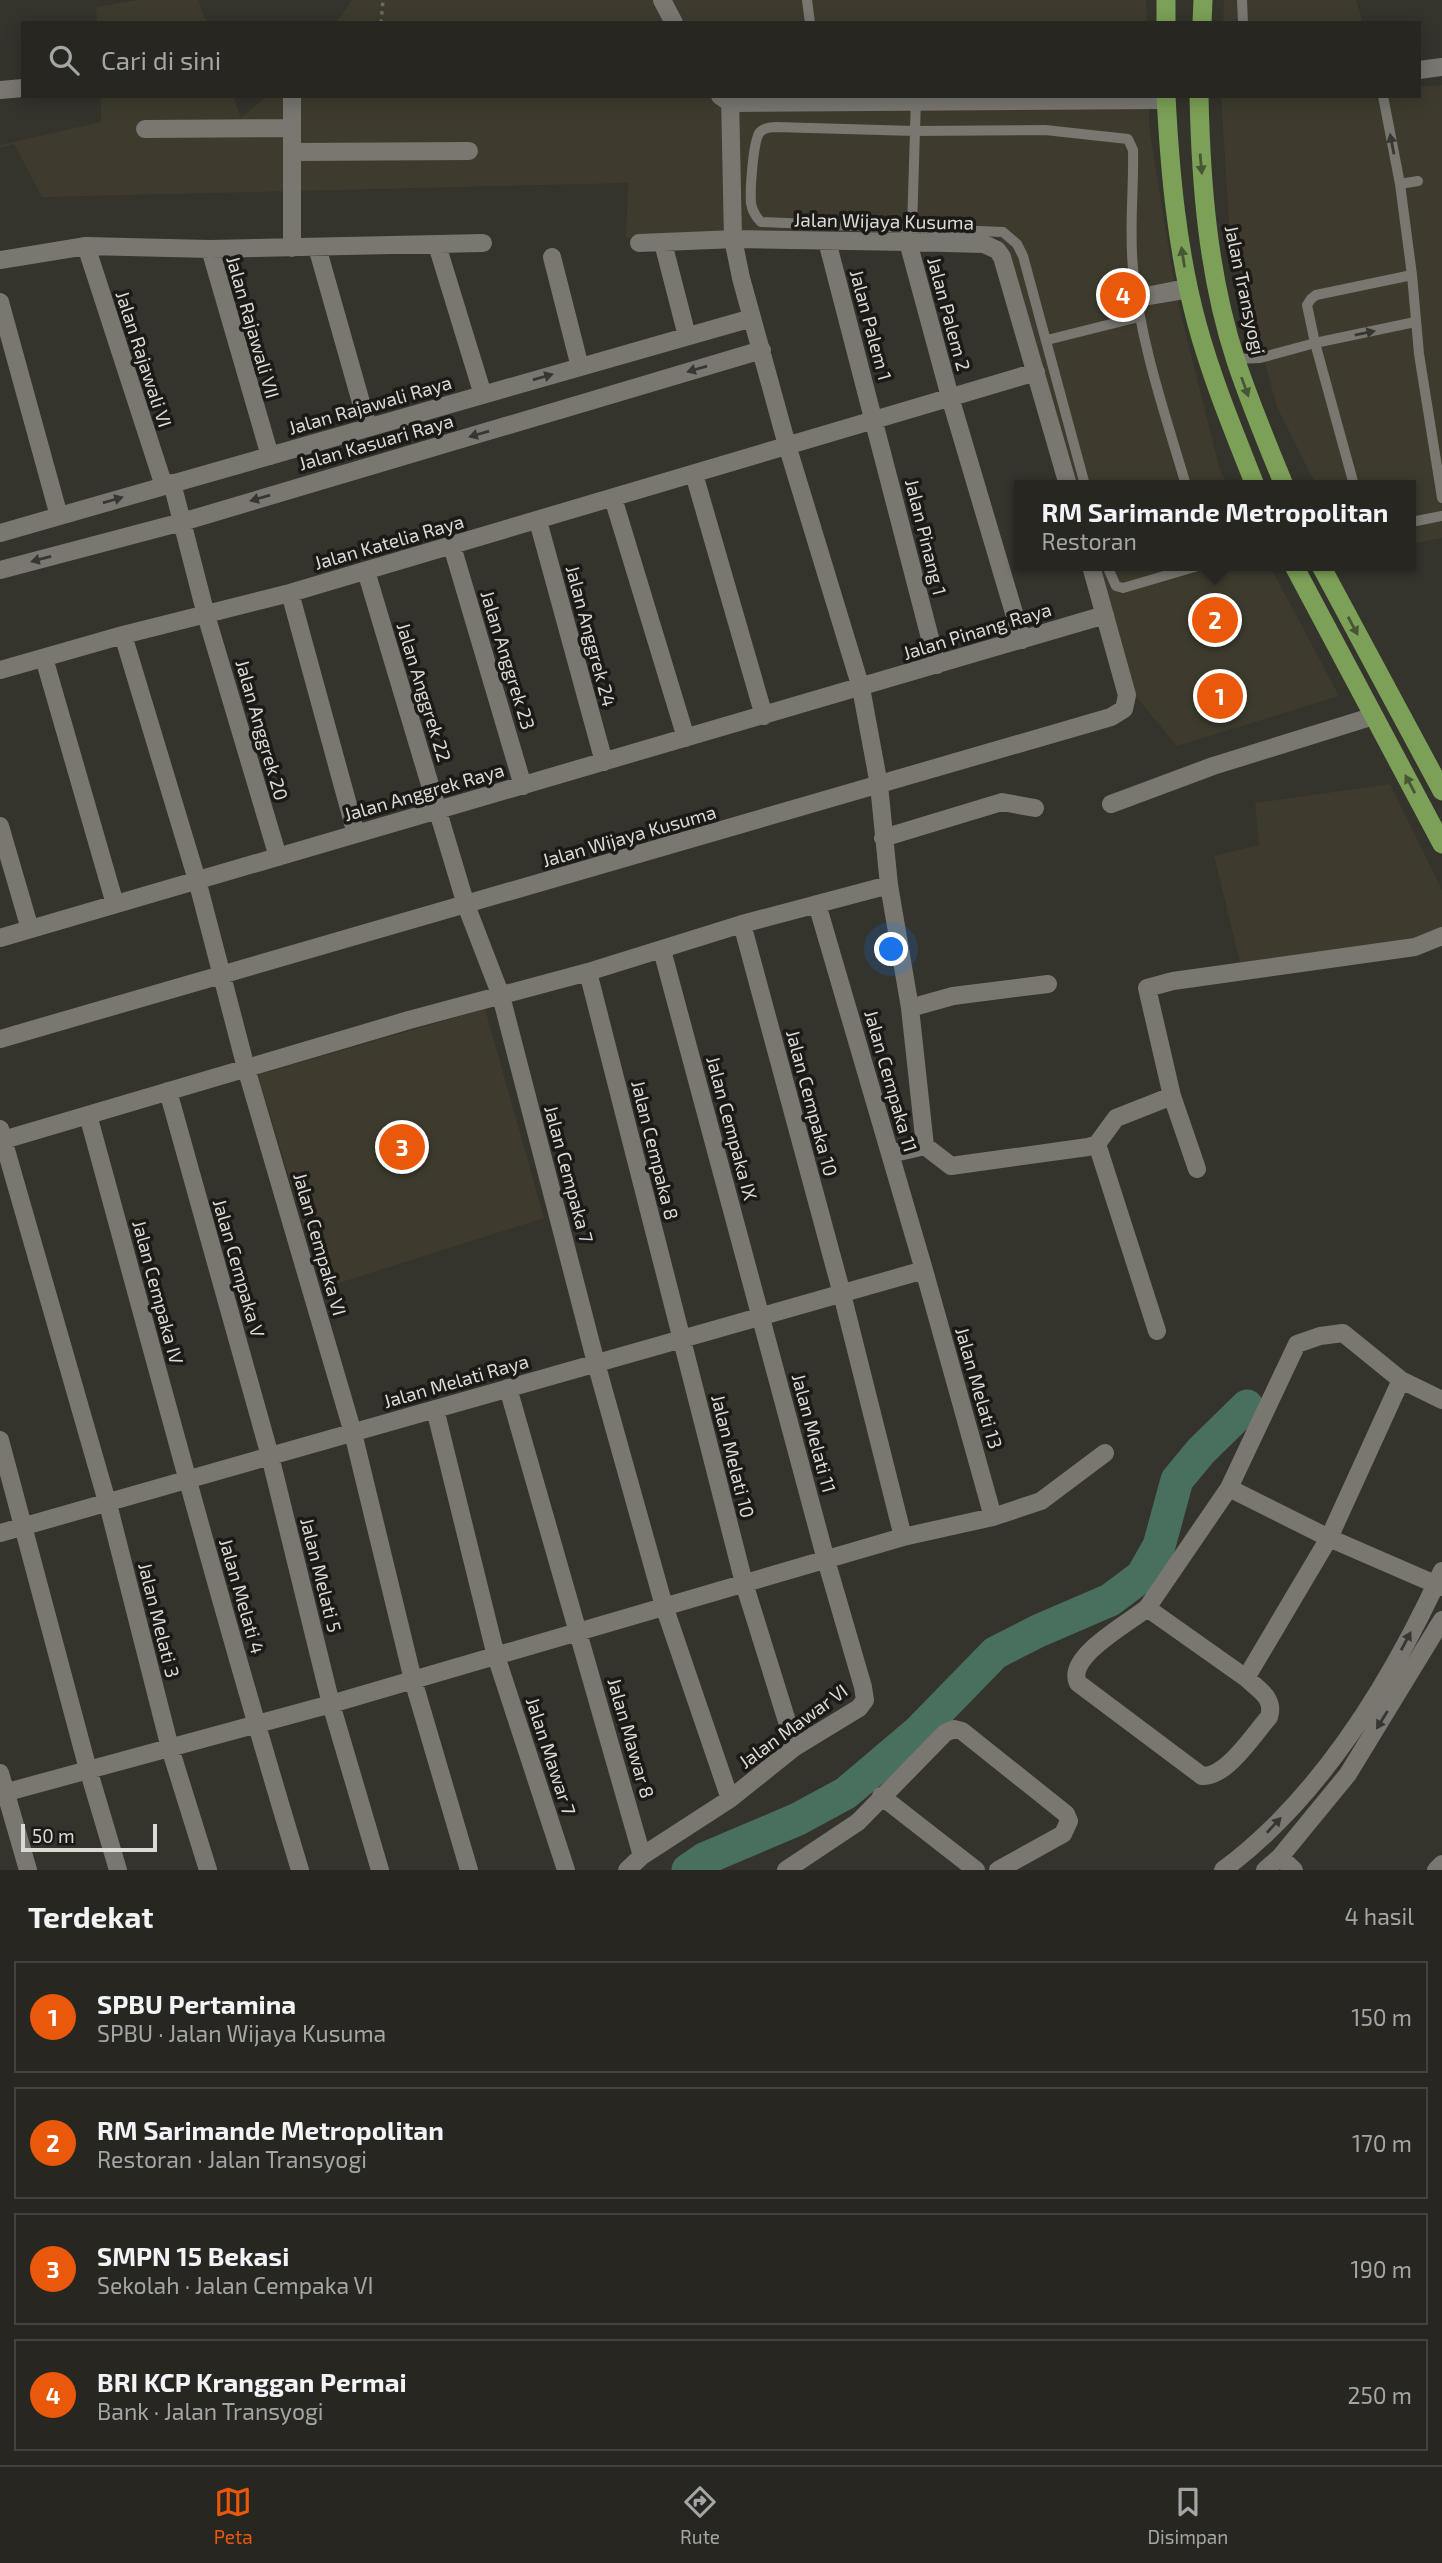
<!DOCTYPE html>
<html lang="id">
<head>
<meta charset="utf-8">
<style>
  body { margin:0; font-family:"Exo 2",sans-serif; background:#2f2e2a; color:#f1f3f6 }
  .scale { position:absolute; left:21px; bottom:18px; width:136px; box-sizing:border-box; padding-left:7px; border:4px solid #dbdad6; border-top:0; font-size:19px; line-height:24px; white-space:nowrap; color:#dbdad6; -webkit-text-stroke:5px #1b1a17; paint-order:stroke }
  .you { position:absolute; left:892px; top:950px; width:24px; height:24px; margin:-18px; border:5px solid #fff; border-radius:50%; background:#1a73e8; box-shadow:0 0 0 10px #1a73e833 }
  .badge { display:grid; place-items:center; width:46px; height:46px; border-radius:50%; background:#ea580c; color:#fff; font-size:23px; font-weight:700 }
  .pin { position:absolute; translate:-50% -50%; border:4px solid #fff; box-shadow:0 2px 7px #0006 }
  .popup { position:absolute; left:1014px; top:480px; width:402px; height:91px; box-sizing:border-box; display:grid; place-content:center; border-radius:0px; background:#272621; filter:drop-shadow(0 2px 5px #0005); font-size:23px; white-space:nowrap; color:#a4a5a5 }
  .popup b { font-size:26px; color:#f1f3f6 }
  .popup::after { content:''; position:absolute; left:50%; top:100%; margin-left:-14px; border:14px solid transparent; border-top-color:#272621 }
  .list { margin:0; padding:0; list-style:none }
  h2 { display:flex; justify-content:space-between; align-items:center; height:91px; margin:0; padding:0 28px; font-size:30px }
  h2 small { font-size:23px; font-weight:400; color:#a4a5a5 }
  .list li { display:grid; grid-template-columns:46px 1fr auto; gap:21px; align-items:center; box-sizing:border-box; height:112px; margin:0 14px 14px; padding:0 14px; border:2px solid #43433f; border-radius:0px }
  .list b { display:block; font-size:26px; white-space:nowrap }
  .list p { margin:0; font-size:23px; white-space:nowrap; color:#a4a5a5 }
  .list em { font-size:23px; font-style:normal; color:#a4a5a5 }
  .icon { flex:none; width:38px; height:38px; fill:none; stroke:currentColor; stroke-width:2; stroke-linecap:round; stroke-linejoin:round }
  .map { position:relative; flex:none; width:1442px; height:1870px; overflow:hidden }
  .search { position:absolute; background:#272621; box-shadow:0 4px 18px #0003; left:21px; right:21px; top:21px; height:77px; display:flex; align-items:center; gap:18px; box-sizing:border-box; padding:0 24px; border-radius:0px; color:#a4a5a5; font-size:26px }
  .sheet { height:595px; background:#272621 }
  nav { display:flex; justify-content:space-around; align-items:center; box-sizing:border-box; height:98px; border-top:2px solid #43433f; background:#272621; font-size:19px; color:#a4a5a5 }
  nav a { display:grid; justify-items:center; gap:4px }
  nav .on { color:#ea580c }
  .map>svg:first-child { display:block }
  .built { fill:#3e3b2e }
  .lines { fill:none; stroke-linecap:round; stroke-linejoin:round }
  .river { stroke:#496f5f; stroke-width:33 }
  .path { stroke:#6a6963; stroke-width:3.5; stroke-dasharray:3.5 5; stroke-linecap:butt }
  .service { stroke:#797770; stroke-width:10 }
  .minor { stroke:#797770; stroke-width:18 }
  .secondary { stroke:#797770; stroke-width:18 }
  .trunk { stroke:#7ca057; stroke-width:19 }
  .oneway { fill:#373632 }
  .oneway2 { fill:#475634 }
  .labels { text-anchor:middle; stroke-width:7; stroke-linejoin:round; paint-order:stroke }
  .street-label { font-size:19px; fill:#dbdad6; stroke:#1b1a17 }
</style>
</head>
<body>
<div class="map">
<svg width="1442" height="1870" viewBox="0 0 1442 1870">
  <rect width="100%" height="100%" fill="#34332c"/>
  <path class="built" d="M138,0H198L207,23H97L96,7Z
    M352,0H1146L1147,23H336Z
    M1224,0H1356L1363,23H1223Z
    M1442,85V538L1411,544V485H1316L1277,407L1230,236L1221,96H1419V87Z
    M101,96H233L241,118L267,96H1149V126L1176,295L1220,471L1228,485H1070L999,238H626L628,183L42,197L14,144L0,148V145L101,122Z
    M1093,566H1270L1339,696L1177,746L1128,687Z
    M1390,784L1442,890V941L1242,970L1214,856L1259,845L1255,803Z
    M485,1009L544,1218L323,1288L258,1075Z"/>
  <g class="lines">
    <path class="river" d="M688,1870L704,1859L798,1819L846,1793L919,1731L995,1653L1038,1631L1110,1600L1142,1576L1159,1546L1177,1480L1201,1451L1247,1406"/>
    <path class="path" d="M381,23L383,0"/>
    <path class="service" d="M807,0L810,23
      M1242,0L1243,23
      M1383,96L1400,184L1412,275
      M1400,184L1418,181
      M912,228L916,98
      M1136,294L1187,284
      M1137,302L1190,293
      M1047,340L1139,317
      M1235,359L1260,358L1315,343L1415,322
      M1085,485L1023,256L1017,244L1003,232L761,222C756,217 752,210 751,203C750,190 753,140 760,132C764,128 770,127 775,127L915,131L1045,130L1128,139L1133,150C1134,189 1129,229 1133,268C1140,342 1165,414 1186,485
      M1354,485L1315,343L1307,305L1311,299L1316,295L1412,275L1419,354L1442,498
      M1411,522L1442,516
      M1107,566L1116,586L1123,588L1198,566"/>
    <path class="minor" d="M662,0L674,23
      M145,129L292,128
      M293,152L469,151
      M827,241L937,665
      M908,242L950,397L1022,640
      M639,243L736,239L908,242L984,244L997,250L1002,257L1068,485
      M663,243L687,336
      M437,245L483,395
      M86,246L164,486
      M317,247L368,427
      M292,248V96
      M210,249L270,456
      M552,257L580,367
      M0,260L86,246L210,249L483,243
      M0,302L59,516
      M694,474L764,716
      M172,483L206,615L278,857
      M613,498L686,738
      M538,521L604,762
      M0,533L752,318
      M452,546L523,786
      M0,570L182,522L762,350
      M366,571L466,905L501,996L596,1363L664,1606L730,1799
      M290,593L356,834
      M123,635L197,880L246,1068L353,1433L413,1680L469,1870
      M44,658L115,904
      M0,670L123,635L290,593L1036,372
      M1111,804L1213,766L1374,716
      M0,826L30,929
      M883,838L1002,802L1035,808
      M889,885L910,1008L925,1146L951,1166L1088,1147L1097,1144L1116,1118L1172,1096
      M817,904L924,1270L993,1517
      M742,924L842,1294L903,1537
      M0,938L1105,615
      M588,972L744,1583L795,1747
      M910,1008L953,996L1048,984
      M0,1039L1111,717L1124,709L1127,695L1091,566
      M168,1091L270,1456L331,1704L380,1870
      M88,1115C157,1367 224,1620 300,1870
      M0,1129L110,1512L170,1748L208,1870
      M0,1141L409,1020L588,972L742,924L889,885L879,785L861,688L787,445L741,278L733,239L730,96
      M1097,1144L1157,1331
      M890,1154L925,1146
      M1197,1169L1172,1096L1147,988L1173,981L1415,947L1442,936
      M508,1388L642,1856
      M1442,1400L1401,1380L1343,1333L1320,1336L1297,1344L1229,1488L1329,1538L1442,1587
      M435,1409L496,1656L566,1870
      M0,1440L86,1762L118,1870
      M1229,1488L1147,1608L1246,1678L1329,1538L1401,1380
      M0,1533L924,1270
      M1147,1608C1129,1623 1065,1657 1078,1683L1202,1776C1226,1778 1254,1734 1269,1717C1275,1698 1259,1690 1246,1678
      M0,1773L28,1870
      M0,1794L331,1704L903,1537L993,1517L1041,1501L1105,1453
      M881,1796L976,1870
      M1280,1857L1294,1870
      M627,1870L642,1856L730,1799L795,1747L859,1708L865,1700L863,1687L826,1560L662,950
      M786,1870L858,1822L945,1733L954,1729L962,1731L1066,1814L1069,1821L1063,1834L998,1870
      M1223,1870C1320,1798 1392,1680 1442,1571
      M1265,1870L1280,1857L1348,1774L1442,1620
      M1436,1870L1442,1864"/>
    <path class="secondary" d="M1419,70L1442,67
      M0,90L23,88
      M720,96L730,103L1166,100"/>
    <path class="trunk" d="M1166,23V0
      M1202,23L1203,0
      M1166,96C1170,173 1177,250 1197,324C1212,379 1234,432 1255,485
      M1199,96C1201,185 1208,276 1236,361C1250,403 1267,444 1284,485
      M1294,566L1442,844
      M1321,566L1442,791"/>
  </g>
  <defs><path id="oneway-solid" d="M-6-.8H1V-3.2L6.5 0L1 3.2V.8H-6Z" transform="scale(1.75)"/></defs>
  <g class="oneway">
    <use href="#oneway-solid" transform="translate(1392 144) rotate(-101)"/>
    <use href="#oneway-solid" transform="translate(1365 333) rotate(-12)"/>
    <use href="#oneway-solid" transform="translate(697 369) rotate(164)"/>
    <use href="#oneway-solid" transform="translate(543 377) rotate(-16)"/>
    <use href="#oneway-solid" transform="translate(479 434) rotate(164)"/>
    <use href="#oneway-solid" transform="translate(260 498) rotate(164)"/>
    <use href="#oneway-solid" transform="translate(113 500) rotate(-16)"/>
    <use href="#oneway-solid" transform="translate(41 559) rotate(165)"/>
    <use href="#oneway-solid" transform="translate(1406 1641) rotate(-62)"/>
    <use href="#oneway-solid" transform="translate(1382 1720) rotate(122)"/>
    <use href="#oneway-solid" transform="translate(1274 1825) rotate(-47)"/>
  </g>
  <g class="oneway2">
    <use href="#oneway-solid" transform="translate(1201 164) rotate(85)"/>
    <use href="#oneway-solid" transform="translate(1183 257) rotate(-99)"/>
    <use href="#oneway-solid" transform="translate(1245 387) rotate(70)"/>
    <use href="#oneway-solid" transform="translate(1353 626) rotate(62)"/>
    <use href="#oneway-solid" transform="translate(1410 784) rotate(-118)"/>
  </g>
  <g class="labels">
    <g class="street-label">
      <text transform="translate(884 221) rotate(1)" y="7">Jalan Wijaya Kusuma</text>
      <text transform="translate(1245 290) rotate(78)" y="7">Jalan Transyogi</text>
      <text transform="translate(949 314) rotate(75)" y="7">Jalan Palem 2</text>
      <text transform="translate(871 325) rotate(75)" y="7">Jalan Palem 1</text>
      <text transform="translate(253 327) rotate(74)" y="7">Jalan Rajawali VII</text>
      <text transform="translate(144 359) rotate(72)" y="7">Jalan Rajawali VI</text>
      <text transform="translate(370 405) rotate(-16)" y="7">Jalan Rajawali Raya</text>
      <text transform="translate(376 442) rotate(-16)" y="7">Jalan Kasuari Raya</text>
      <text transform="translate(926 537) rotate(76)" y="7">Jalan Pinang 1</text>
      <text transform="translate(389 542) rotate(-16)" y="7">Jalan Katelia Raya</text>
      <text transform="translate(977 631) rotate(-17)" y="7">Jalan Pinang Raya</text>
      <text transform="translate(591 636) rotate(75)" y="7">Jalan Anggrek 24</text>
      <text transform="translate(508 660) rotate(73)" y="7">Jalan Anggrek 23</text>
      <text transform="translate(424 692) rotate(73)" y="7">Jalan Anggrek 22</text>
      <text transform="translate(262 730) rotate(74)" y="7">Jalan Anggrek 20</text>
      <text transform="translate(424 792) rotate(-16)" y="7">Jalan Anggrek Raya</text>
      <text transform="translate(629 836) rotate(-16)" y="7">Jalan Wijaya Kusuma</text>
      <text transform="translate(891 1081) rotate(74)" y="7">Jalan Cempaka 11</text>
      <text transform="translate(812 1103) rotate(75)" y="7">Jalan Cempaka 10</text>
      <text transform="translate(732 1128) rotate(75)" y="7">Jalan Cempaka IX</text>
      <text transform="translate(655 1150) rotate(76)" y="7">Jalan Cempaka 8</text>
      <text transform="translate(569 1174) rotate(75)" y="7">Jalan Cempaka 7</text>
      <text transform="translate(320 1244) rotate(74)" y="7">Jalan Cempaka VI</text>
      <text transform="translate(239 1268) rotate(74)" y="7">Jalan Cempaka V</text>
      <text transform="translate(158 1292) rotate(75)" y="7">Jalan Cempaka IV</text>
      <text transform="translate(456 1381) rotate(-16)" y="7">Jalan Melati Raya</text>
      <text transform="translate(979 1388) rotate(74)" y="7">Jalan Melati 13</text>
      <text transform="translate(814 1433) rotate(75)" y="7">Jalan Melati 11</text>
      <text transform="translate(733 1456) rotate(76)" y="7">Jalan Melati 10</text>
      <text transform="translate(321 1575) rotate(76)" y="7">Jalan Melati 5</text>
      <text transform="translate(242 1596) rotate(74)" y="7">Jalan Melati 4</text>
      <text transform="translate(159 1620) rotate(76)" y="7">Jalan Melati 3</text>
      <text transform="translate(793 1726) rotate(-36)" y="7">Jalan Mawar VI</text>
      <text transform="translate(631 1738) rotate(74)" y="7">Jalan Mawar 8</text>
      <text transform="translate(551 1756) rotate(72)" y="7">Jalan Mawar 7</text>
    </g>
  </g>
</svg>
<div class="scale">50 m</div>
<div class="you"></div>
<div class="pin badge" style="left:1220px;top:696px">1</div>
<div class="pin badge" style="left:1215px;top:620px">2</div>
<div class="popup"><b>RM Sarimande Metropolitan</b>Restoran</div>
<div class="pin badge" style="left:402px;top:1147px">3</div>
<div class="pin badge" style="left:1123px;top:295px">4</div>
<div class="search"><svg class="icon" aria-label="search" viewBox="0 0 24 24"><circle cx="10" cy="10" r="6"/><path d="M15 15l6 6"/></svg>Cari di sini</div>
</div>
<section class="sheet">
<h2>Terdekat<small>4 hasil</small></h2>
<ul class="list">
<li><span class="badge">1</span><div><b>SPBU Pertamina</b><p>SPBU · Jalan Wijaya Kusuma</p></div><em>150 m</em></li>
<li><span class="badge">2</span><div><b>RM Sarimande Metropolitan</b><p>Restoran · Jalan Transyogi</p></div><em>170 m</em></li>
<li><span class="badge">3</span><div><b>SMPN 15 Bekasi</b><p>Sekolah · Jalan Cempaka VI</p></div><em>190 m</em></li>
<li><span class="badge">4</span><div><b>BRI KCP Kranggan Permai</b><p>Bank · Jalan Transyogi</p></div><em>250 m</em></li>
</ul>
</section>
<nav>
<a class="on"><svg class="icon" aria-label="map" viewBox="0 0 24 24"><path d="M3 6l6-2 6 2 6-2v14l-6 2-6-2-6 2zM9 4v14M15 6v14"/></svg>Peta</a>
<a><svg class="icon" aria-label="directions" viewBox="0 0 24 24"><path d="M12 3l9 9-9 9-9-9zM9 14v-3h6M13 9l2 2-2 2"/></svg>Rute</a>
<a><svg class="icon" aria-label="saved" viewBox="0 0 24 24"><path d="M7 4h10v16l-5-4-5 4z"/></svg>Disimpan</a>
</nav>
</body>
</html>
